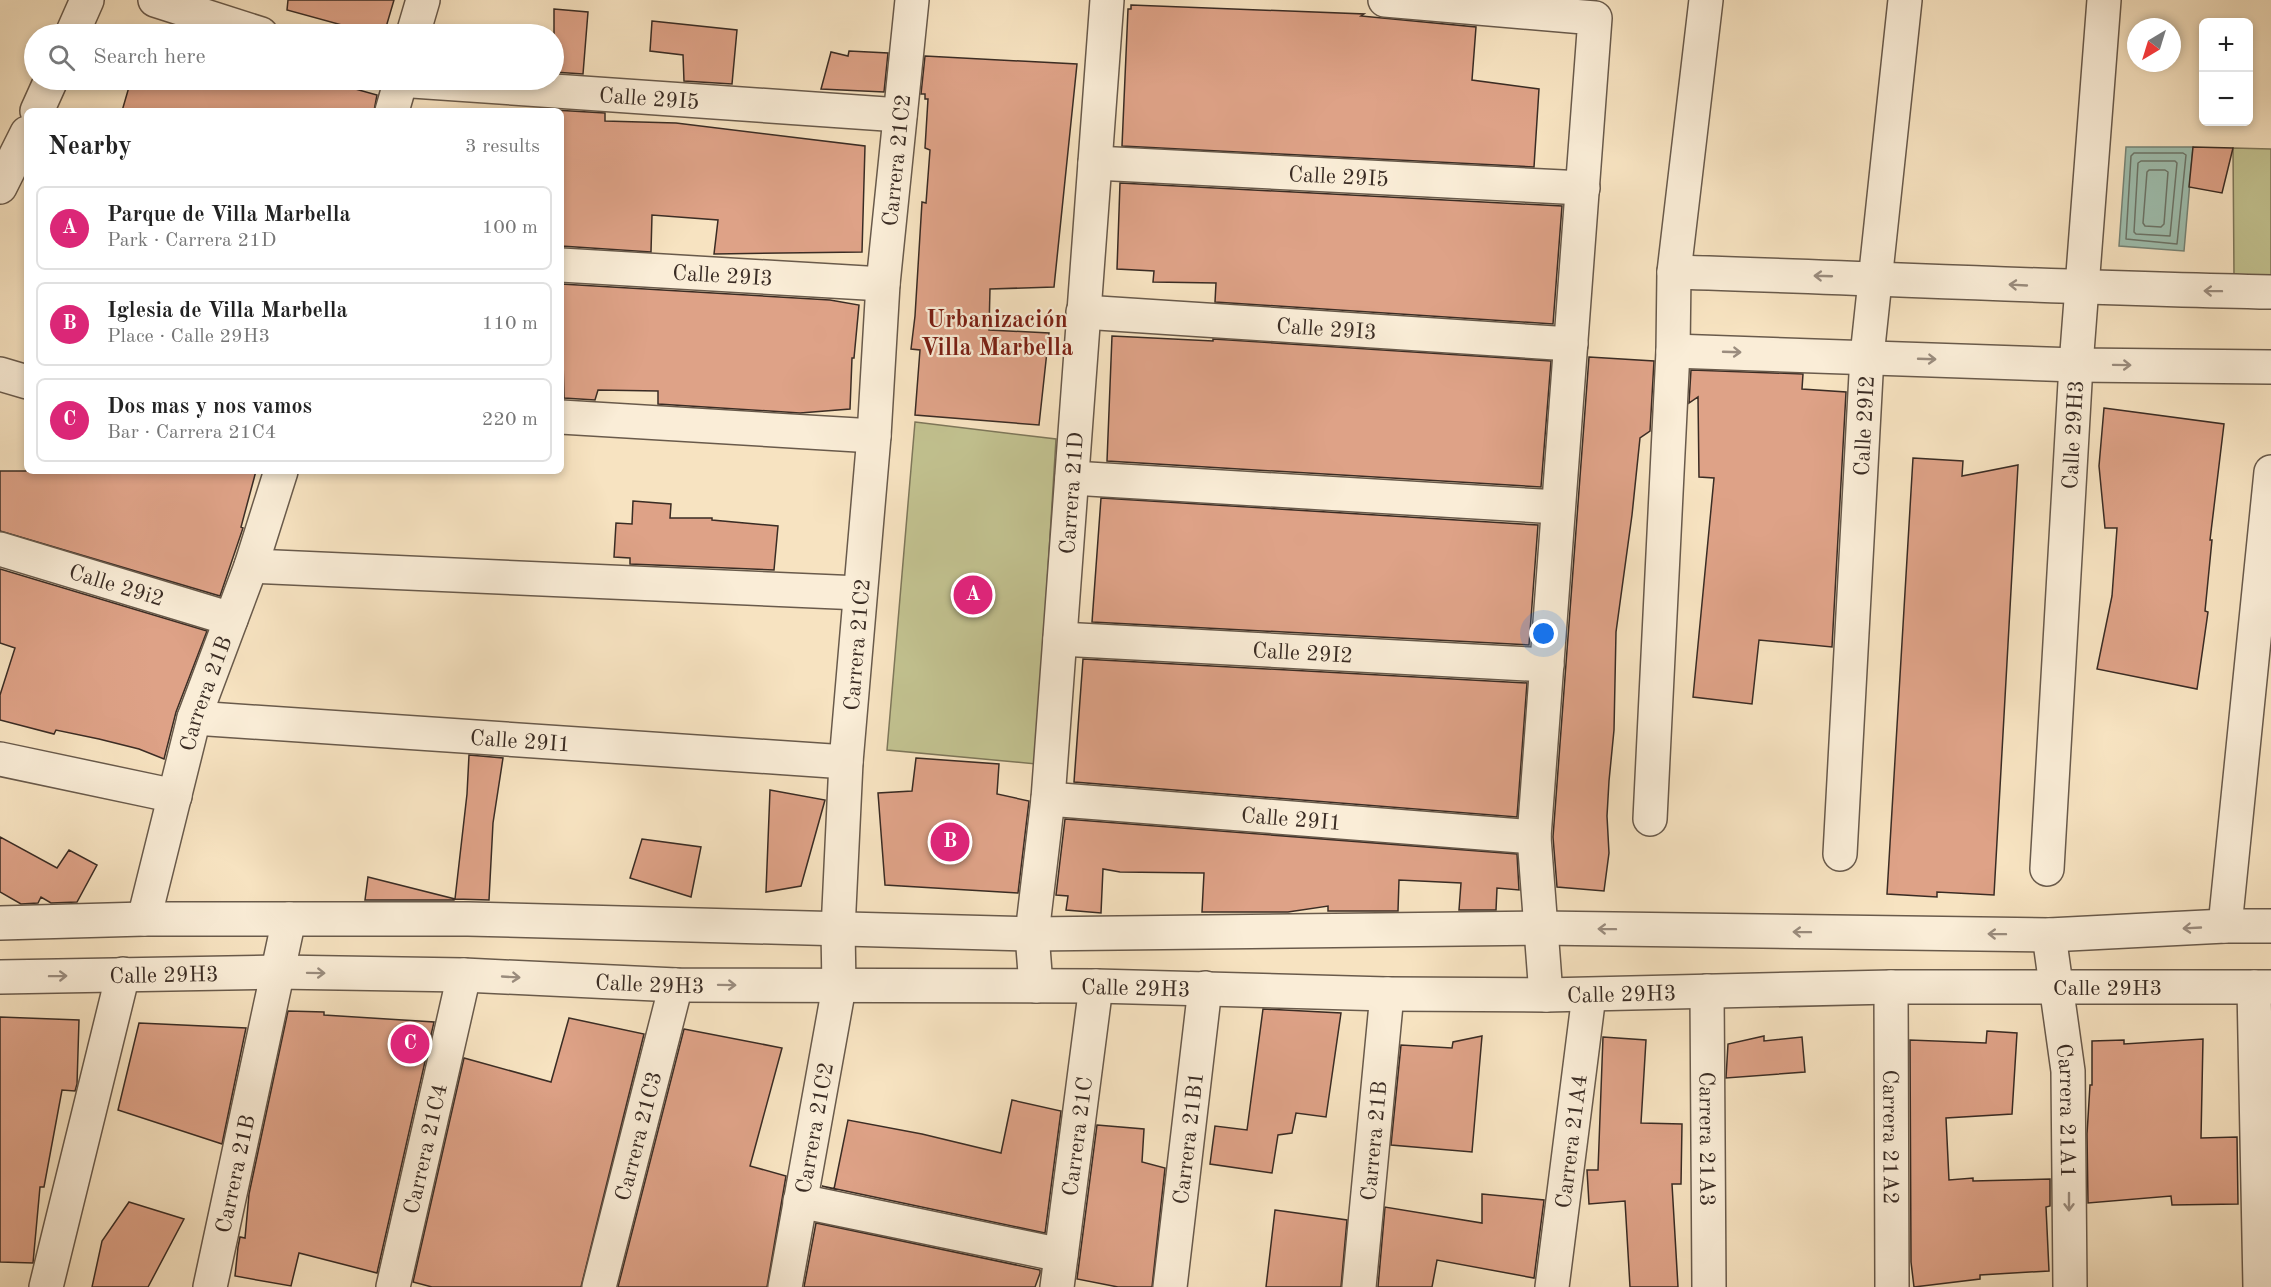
<!DOCTYPE html>
<html lang="en">
<head>
<meta charset="utf-8">
<style>
  body { margin:0; font-family:"Old Standard TT",serif; background:#f2f2f2; color:#222 }
  .controls { position:absolute; right:18px; top:18px; display:grid; overflow:hidden; border-radius:9px; box-shadow:0 3px 9px #0003 }
  .controls button { width:54px; height:54px; display:grid; place-items:center; padding:0; border:0; border-bottom:2px solid #e0e0e0; background:#fff; color:#222; font:30px sans-serif }
  .compass { position:absolute; left:2127px; top:18px; width:54px; height:54px; border-radius:50%; background:#fff; box-shadow:0 3px 9px #0003; rotate:218deg }
  .you { position:absolute; left:1544px; top:634px; width:21px; height:21px; margin:-15px; border:4px solid #fff; border-radius:50%; background:#1a73e8; box-shadow:0 0 0 9px #1a73e833 }
  .badge { display:grid; place-items:center; width:39px; height:39px; border-radius:50%; background:#db2777; color:#fff; font-size:20px; font-weight:700 }
  .pin { position:absolute; translate:-50% -50%; border:3px solid #fff; box-shadow:0 2px 6px #0006 }
  .list { margin:0; padding:0; list-style:none }
  h2 { display:flex; justify-content:space-between; align-items:center; height:78px; margin:0; padding:0 24px; font-size:26px }
  h2 small { font-size:20px; font-weight:400; color:#767676 }
  .list li { display:grid; grid-template-columns:39px 1fr auto; gap:18px; align-items:center; box-sizing:border-box; height:84px; margin:0 12px 12px; padding:0 12px; border:2px solid #e0e0e0; border-radius:9px }
  .list b { display:block; font-size:22px; white-space:nowrap }
  .list p { margin:0; font-size:20px; white-space:nowrap; color:#767676 }
  .list em { font-size:20px; font-style:normal; color:#767676 }
  .icon { flex:none; width:33px; height:33px; fill:none; stroke:currentColor; stroke-width:2; stroke-linecap:round; stroke-linejoin:round }
  .map { position:relative; flex:none; width:2271px; height:1287px; overflow:hidden }
  .search { position:absolute; background:#fff; box-shadow:0 3px 9px #0003; left:24px; top:24px; width:540px; height:66px; display:flex; align-items:center; gap:15px; box-sizing:border-box; padding:0 21px; border-radius:33px; color:#767676; font-size:22px }
  .panel { position:absolute; background:#fff; box-shadow:0 3px 9px #0003; left:24px; top:108px; width:540px; height:366px; border-radius:9px }
  .map>svg:first-child { display:block }
  .green { fill:#c2c290; stroke:#7e775a; stroke-width:1.5 }
  .water { fill:#9ebeae; stroke:#768477; stroke-width:1.5 }
  .lines { fill:none; stroke-linecap:round; stroke-linejoin:round }
  .shore { stroke:#6c7569; stroke-width:1.5 }
  .building { fill:#dea287; stroke:#3a2c24; stroke-width:1.5 }
  .minor-casing { stroke:#695a4b; stroke-width:36 }
  .minor { stroke:#faedd7; stroke-width:33 }
  .oneway { stroke:#9a8c7e }
  .labels { text-anchor:middle; stroke-width:4.5; stroke-linejoin:round; paint-order:stroke }
  .street-label { font-size:22px; fill:#3a2c24; stroke:#faedd7 }
  .neighbourhood-label { font-size:24px; font-weight:bold; fill:#7a1f14; stroke:#faedd7 }
</style>
</head>
<body>
<div class="map">
<svg width="2271" height="1287" viewBox="0 0 2271 1287">
  <rect width="100%" height="100%" fill="#f7e3c1"/>
  <filter id="stains"><feTurbulence type="fractalNoise" baseFrequency=".00333" numOctaves="4"/><feColorMatrix values="0 0 0 0 .2 0 0 0 0 .09 0 0 0 0 .02 0 0 0 .5 -.17"/></filter>
  <radialGradient id="worn" r=".72"><stop offset=".6" stop-color="#630" stop-opacity="0"/><stop offset="1" stop-color="#630" stop-opacity=".3"/></radialGradient>
  <path class="green" d="M2233,148L2271,149V279L2234,276Z
    M915,422L1056,439L1036,764L887,750Z"/>
  <path class="water" d="M2126,147H2193L2184,251L2119,246Z"/>
  <g class="lines">
    <path class="shore" d="M2134,153H2183L2186,155L2177,244L2126,239L2131,156Z
      M2141,161H2175L2177,163L2170,236L2136,234L2134,232L2138,163Z
      M2149,170H2165L2168,172L2164,224L2161,227L2145,226L2143,223L2147,172Z"/>
  </g>
  <path class="building" d="M288,0H394L384,34H356L341,31L342,25L287,10Z
    M1131,5L1364,14L1361,16L1476,27L1472,80L1539,89L1534,167L1122,146L1128,9H1131Z
    M554,9L588,12L583,74L554,72Z
    M652,21L737,30L732,84L684,81L683,55L650,51Z
    M849,51L888,53L884,92L821,89L831,52L848,56Z
    M925,56L1077,64L1054,287L990,289L989,330L1049,333L1039,425L915,415L920,350L911,349L915,316L922,202L926,203L930,150L925,148L928,99H925V94H921Z
    M131,80H323L377,95L374,111H122Z
    M554,110L605,113V121L676,123L865,146L862,252L714,254L718,220L652,215L651,252L561,246V111Z
    M2193,147L2233,148L2222,193L2189,187Z
    M1120,183L1562,206L1553,324L1215,302L1216,283L1153,282L1154,271L1117,269Z
    M561,284L830,300L859,305L854,358H852L850,409L800,413L658,404V391L598,390L595,400L564,398Z
    M1112,336L1213,341V339L1551,361L1541,487L1107,461Z
    M1589,357L1654,361L1650,431L1640,438L1632,515L1616,632L1614,730L1609,781L1607,816L1609,853L1604,891L1557,887L1553,837Z
    M1691,370L1803,374L1802,389L1846,392L1832,647L1759,640L1752,704L1693,697L1714,478L1699,477L1698,397L1689,403Z
    M2104,408L2224,424L2210,540H2212L2205,611L2208,612L2197,689L2097,669L2112,596L2117,528H2105L2099,466Z
    M1913,458L1963,461L1962,476L2018,465L1994,895L1937,892V897L1887,894Z
    M0,471H256L241,527L243,528L220,596L0,531Z
    M1101,498L1538,525L1529,645L1092,622Z
    M633,501L671,504L670,518H712V520L778,526L774,570L630,564V558L614,557L616,523L632,524Z
    M0,569L207,631L176,712L164,759L139,749L99,739L56,730L54,734L0,720V695L15,648L0,643Z
    M1083,659L1527,683L1517,817L1074,782Z
    M469,755L503,758L493,823L489,900L455,899L467,794Z
    M916,758L999,764L997,794L1029,801L1018,893L885,885L878,793L912,791Z
    M770,790L825,800L801,886L766,892Z
    M1065,819L1517,854L1519,890L1497,888L1496,910H1459L1461,883L1399,880L1398,911H1328V906L1288,912H1202L1204,873L1120,872L1103,869L1101,913L1066,910L1068,896L1056,895Z
    M0,837L57,868L69,850L97,865L77,902L51,903L41,897L38,903L21,904L0,892Z
    M642,839L701,847L691,897L630,878Z
    M368,877L455,899L454,900H365Z
    M1263,1009L1341,1013L1326,1117L1296,1113L1292,1133L1278,1135L1272,1173L1210,1164L1215,1126L1247,1130Z
    M288,1011L324,1012V1015L434,1022L377,1273L299,1253L291,1286L235,1276L238,1247L240,1237L245,1238L249,1194Z
    M0,1017L79,1020L77,1084L75,1091L62,1090L44,1187H40L33,1263L0,1262Z
    M569,1018L644,1034L581,1287H432L413,1282L464,1058L551,1082Z
    M139,1023L246,1028L222,1144L118,1110Z
    M684,1029L782,1048L750,1166L786,1176L767,1287H618Z
    M1987,1031L2017,1033L2012,1114L1946,1118L1949,1180L1973,1178V1181L2050,1179V1206L2046,1207L2049,1271L1980,1275V1279L1914,1287L1911,1262L1910,1040L1986,1043Z
    M1482,1036L1472,1152L1391,1145L1401,1045L1452,1048L1453,1042Z
    M1764,1036V1041L1802,1037L1805,1072L1726,1078L1728,1044Z
    M1603,1037L1646,1040L1641,1123L1682,1124L1681,1184H1672L1678,1287H1630L1625,1201L1589,1204L1587,1170H1598Z
    M2203,1039L2201,1138L2237,1137L2238,1204L2172,1205L2171,1196L2088,1203L2087,1134L2090,1085H2092V1041L2124,1040V1044Z
    M1012,1100L1061,1111L1045,1233L822,1186L834,1189L848,1120L922,1134L1001,1153Z
    M1097,1125L1144,1129L1142,1162L1165,1168L1152,1287H1118L1077,1279Z
    M1482,1194L1544,1200L1534,1278L1437,1260L1432,1287H1378L1385,1207L1482,1223Z
    M129,1202L184,1219L148,1287H92L102,1241Z
    M1275,1210L1347,1220L1341,1287H1266Z
    M816,1223L1040,1270V1273L1035,1287H804Z"/>
  <g class="lines">
    <g class="minor-casing">
      <g id="minor">
        <path d="M155,0L261,34"/>
        <path d="M1385,0L1595,18L1534,837L1546,995"/>
        <path d="M72,34L87,0"/>
        <path d="M413,34L423,0"/>
        <path id="s1" d="M398,80L900,115"/>
        <path d="M37,111L51,80"/>
        <path d="M392,111L401,80"/>
        <path id="s2" d="M1095,163L1583,188"/>
        <path d="M0,187L27,133"/>
        <path id="s3" d="M561,265L883,284"/>
        <path d="M1674,272C1873,278 2072,288 2271,292"/>
        <path id="s4" d="M1083,312L1571,344"/>
        <path d="M1673,351L2076,365L2271,367"/>
        <path d="M0,374L27,382"/>
        <path d="M561,417L874,436"/>
        <path d="M1072,478L1558,507"/>
        <path id="s5" d="M0,549L231,619"/>
        <path d="M251,566L860,593"/>
        <path id="s6" d="M1060,639L1547,665"/>
        <path id="s7" d="M194,718L846,762"/>
        <path d="M0,759L175,796"/>
        <path id="s8" d="M1048,799L1534,837"/>
        <path d="M1650,819L1673,351L1674,272L1706,0"/>
        <path id="s9" d="M1840,854L1867,356L1905,0"/>
        <path id="s10" d="M2047,869L2076,365L2104,0"/>
        <path id="s11" d="M144,919L194,718L251,566L281,471"/>
        <path d="M0,923L144,919H468L1032,934L1540,928L2049,935L2225,926H2271"/>
        <path d="M2225,926L2271,472"/>
        <path id="s12" d="M2049,935L2068,1071L2070,1287"/>
        <path id="s13" d="M0,977L277,972L464,975L676,985L1096,986L1387,994L1546,995L1891,987H2271"/>
        <path id="s14" d="M1036,986L1032,934L1048,799L1107,0"/>
        <path id="s15" d="M1891,987L1892,1287"/>
        <path d="M2254,987L2260,1287"/>
        <path id="s16" d="M1707,991L1709,1287"/>
        <path d="M800,1201L1061,1255"/>
        <path d="M46,1287L123,974"/>
        <path id="s17" d="M210,1287L289,919"/>
        <path id="s18" d="M393,1287L464,975"/>
        <path id="s19" d="M599,1287L676,985"/>
        <path id="s20" d="M785,1287L839,987L838,930L846,762L874,436L883,284L912,0"/>
        <path id="s21" d="M1057,1287L1096,986"/>
        <path id="s22" d="M1170,1287L1205,988"/>
        <path id="s23" d="M1359,1287L1387,994"/>
        <path id="s24" d="M1552,1287L1589,995"/>
      </g>
    </g>
    <use href="#minor" class="minor"/>
  </g>
  <defs><path id="oneway-shaft" d="M-6 0H5M1.5-3L5.5 0L1.5 3" fill="none" stroke-width="1.6" stroke-linecap="round" stroke-linejoin="round" transform="scale(1.5)"/></defs>
  <g class="oneway">
    <use href="#oneway-shaft" transform="translate(1823 276) rotate(-178)"/>
    <use href="#oneway-shaft" transform="translate(2018 285) rotate(-177)"/>
    <use href="#oneway-shaft" transform="translate(2213 291) rotate(-179)"/>
    <use href="#oneway-shaft" transform="translate(1732 352) rotate(2)"/>
    <use href="#oneway-shaft" transform="translate(1927 359) rotate(2)"/>
    <use href="#oneway-shaft" transform="translate(2122 365) rotate(1)"/>
    <use href="#oneway-shaft" transform="translate(2192 928) rotate(177)"/>
    <use href="#oneway-shaft" transform="translate(1607 929) rotate(-179)"/>
    <use href="#oneway-shaft" transform="translate(1802 932) rotate(-179)"/>
    <use href="#oneway-shaft" transform="translate(1997 934) rotate(-179)"/>
    <use href="#oneway-shaft" transform="translate(316 973) rotate(1)"/>
    <use href="#oneway-shaft" transform="translate(58 976) rotate(-1)"/>
    <use href="#oneway-shaft" transform="translate(511 977) rotate(3)"/>
    <use href="#oneway-shaft" transform="translate(727 985) rotate(1)"/>
    <use href="#oneway-shaft" transform="translate(2069 1202) rotate(90)"/>
  </g>
  <g class="labels">
    <g class="street-label">
      <text dy="8" stroke="none"><textPath href="#s1" startOffset="252">Calle 29I5</textPath></text>
      <text dy="8" stroke="none"><textPath href="#s20" startOffset="1134">Carrera 21C2</textPath></text>
      <text dy="8" stroke="none"><textPath href="#s2" startOffset="244">Calle 29I5</textPath></text>
      <text dy="8" stroke="none"><textPath href="#s3" startOffset="162">Calle 29I3</textPath></text>
      <text dy="8" stroke="none"><textPath href="#s4" startOffset="244">Calle 29I3</textPath></text>
      <text dy="8" stroke="none"><textPath href="#s9" startOffset="429">Calle 29I2</textPath></text>
      <text dy="8" stroke="none"><textPath href="#s10" startOffset="435">Calle 29H3</textPath></text>
      <text dy="8" stroke="none"><textPath href="#s14" startOffset="495">Carrera 21D</textPath></text>
      <text dy="8" stroke="none"><textPath href="#s5" startOffset="122">Calle 29i2</textPath></text>
      <text dy="8" stroke="none"><textPath href="#s20" startOffset="648">Carrera 21C2</textPath></text>
      <text dy="8" stroke="none"><textPath href="#s6" startOffset="243">Calle 29I2</textPath></text>
      <text dy="8" stroke="none"><textPath href="#s11" startOffset="234">Carrera 21B</textPath></text>
      <text dy="8" stroke="none"><textPath href="#s7" startOffset="327">Calle 29I1</textPath></text>
      <text dy="8" stroke="none"><textPath href="#s8" startOffset="244">Calle 29I1</textPath></text>
      <text dy="8" stroke="none"><textPath href="#s13" startOffset="164">Calle 29H3</textPath></text>
      <text dy="8" stroke="none"><textPath href="#s13" startOffset="650">Calle 29H3</textPath></text>
      <text dy="8" stroke="none"><textPath href="#s13" startOffset="1136">Calle 29H3</textPath></text>
      <text dy="8" stroke="none"><textPath href="#s13" startOffset="2108">Calle 29H3</textPath></text>
      <text dy="8" stroke="none"><textPath href="#s13" startOffset="1622">Calle 29H3</textPath></text>
      <text dy="8" stroke="none"><textPath href="#s12" startOffset="177">Carrera 21A1</textPath></text>
      <text dy="8" stroke="none"><textPath href="#s20" startOffset="162">Carrera 21C2</textPath></text>
      <text dy="8" stroke="none"><textPath href="#s19" startOffset="156">Carrera 21C3</textPath></text>
      <text dy="8" stroke="none"><textPath href="#s21" startOffset="152">Carrera 21C</textPath></text>
      <text dy="8" stroke="none"><textPath href="#s15" startOffset="150">Carrera 21A2</textPath></text>
      <text dy="8" stroke="none"><textPath href="#s22" startOffset="150">Carrera 21B1</textPath></text>
      <text dy="8" stroke="none"><textPath href="#s16" startOffset="148">Carrera 21A3</textPath></text>
      <text dy="8" stroke="none"><textPath href="#s23" startOffset="147">Carrera 21B</textPath></text>
      <text dy="8" stroke="none"><textPath href="#s24" startOffset="147">Carrera 21A4</textPath></text>
      <text dy="8" stroke="none"><textPath href="#s18" startOffset="142">Carrera 21C4</textPath></text>
      <text dy="8" stroke="none"><textPath href="#s17" startOffset="116">Carrera 21B</textPath></text>
    </g>
    <g class="neighbourhood-label">
      <text x="997" y="327">Urbanización<tspan x="997" dy="28">Villa Marbella</tspan></text>
    </g>
  </g>
  <rect width="100%" height="100%" filter="url(#stains)"/>
  <rect width="100%" height="100%" fill="url(#worn)"/>
</svg>
<div class="controls">
<button>+</button>
<button>−</button>
</div>
<svg class="compass" viewBox="-18 -18 36 36"><path d="M0-13l5 13h-10z" fill="#e53935"/><path d="M0 13l5-13h-10z" fill="#767676"/></svg>
<div class="you"></div>
<div class="pin badge" style="left:973px;top:595px">A</div>
<div class="pin badge" style="left:950px;top:842px">B</div>
<div class="pin badge" style="left:410px;top:1044px">C</div>
<div class="search"><svg class="icon" aria-label="search" viewBox="0 0 24 24"><circle cx="10" cy="10" r="6"/><path d="M15 15l6 6"/></svg>Search here</div>
<section class="panel">
<h2>Nearby<small>3 results</small></h2>
<ul class="list">
<li><span class="badge">A</span><div><b>Parque de Villa Marbella</b><p>Park · Carrera 21D</p></div><em>100 m</em></li>
<li><span class="badge">B</span><div><b>Iglesia de Villa Marbella</b><p>Place · Calle 29H3</p></div><em>110 m</em></li>
<li><span class="badge">C</span><div><b>Dos mas y nos vamos</b><p>Bar · Carrera 21C4</p></div><em>220 m</em></li>
</ul>
</section>
</div>
</body>
</html>
